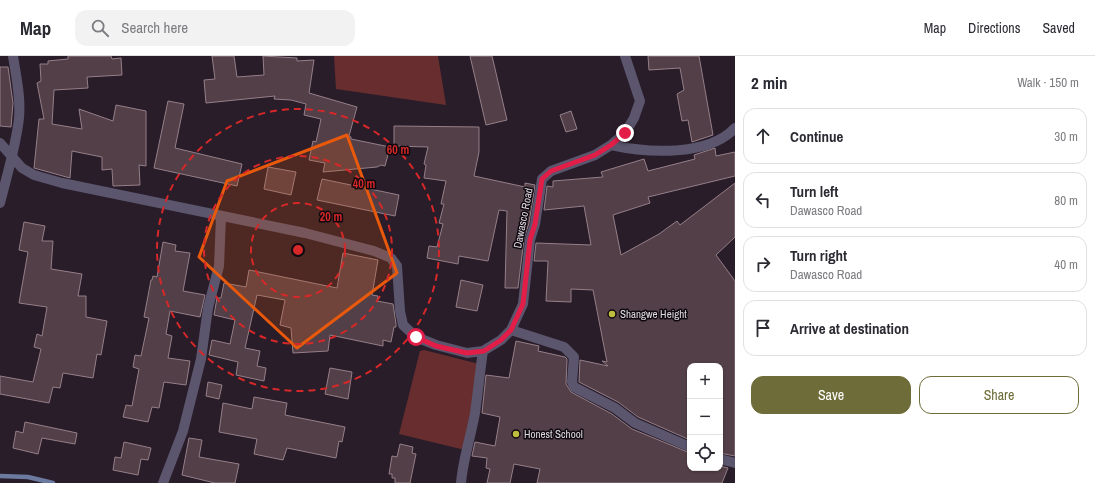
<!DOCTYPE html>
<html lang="en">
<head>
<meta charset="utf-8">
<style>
  body { margin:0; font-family:"Archivo Narrow",sans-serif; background:#f2f2f3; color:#2b2b33 }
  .controls { position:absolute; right:12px; bottom:12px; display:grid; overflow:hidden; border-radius:8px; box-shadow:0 1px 3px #0004 }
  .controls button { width:36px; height:36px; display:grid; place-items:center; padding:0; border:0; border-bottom:1px solid #e1e1e2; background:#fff; color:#2b2b33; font:20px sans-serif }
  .stop { position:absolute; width:12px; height:12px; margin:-9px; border:3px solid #e11d48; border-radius:50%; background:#fff }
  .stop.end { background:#e11d48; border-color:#fff; box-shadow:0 1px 4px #0008 }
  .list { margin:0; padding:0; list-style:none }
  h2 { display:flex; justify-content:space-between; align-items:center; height:52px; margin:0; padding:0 16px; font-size:17px }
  h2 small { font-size:13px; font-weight:400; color:#7c7c81 }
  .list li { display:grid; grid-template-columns:26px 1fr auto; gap:12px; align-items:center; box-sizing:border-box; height:56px; margin:0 8px 8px; padding:0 8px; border:1px solid #e1e1e2; border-radius:12px }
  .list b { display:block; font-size:15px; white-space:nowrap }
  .list p { margin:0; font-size:13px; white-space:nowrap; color:#7c7c81 }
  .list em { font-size:13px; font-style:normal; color:#7c7c81 }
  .actions { display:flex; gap:8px; padding:12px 16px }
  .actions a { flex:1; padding:9px 0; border:1px solid #6e6d39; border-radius:12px; text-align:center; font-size:14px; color:#6e6d39 }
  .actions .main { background:#6e6d39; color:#fff }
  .icon { flex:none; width:22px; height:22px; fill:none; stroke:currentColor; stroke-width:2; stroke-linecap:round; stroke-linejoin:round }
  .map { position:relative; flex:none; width:735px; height:427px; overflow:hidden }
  header { display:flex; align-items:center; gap:24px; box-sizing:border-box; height:56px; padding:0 20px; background:#fff; border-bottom:1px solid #e1e1e2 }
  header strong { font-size:19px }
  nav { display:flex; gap:22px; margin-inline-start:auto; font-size:14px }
  .search { width:280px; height:36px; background:#f2f2f3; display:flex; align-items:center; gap:10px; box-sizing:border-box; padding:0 14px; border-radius:12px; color:#7c7c81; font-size:15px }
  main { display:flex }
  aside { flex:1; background:#fff }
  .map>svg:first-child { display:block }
  .park { fill:#682e2f }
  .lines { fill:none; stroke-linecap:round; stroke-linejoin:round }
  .stream { stroke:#6c7aa0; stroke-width:4.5 }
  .building { fill:#533f47; stroke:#957f88 }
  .minor { stroke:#5b566e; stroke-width:10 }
  .route { stroke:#e11d48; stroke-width:5 }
  .marked { fill:#e8590c; fill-opacity:0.2; stroke:#e8590c; stroke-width:3; stroke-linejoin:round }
  .ring { fill:none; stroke:#d62828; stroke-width:2; stroke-dasharray:7 5 }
  .poi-dot { fill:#c0be40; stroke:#0e090f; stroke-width:1.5 }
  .labels { text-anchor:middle; stroke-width:3; stroke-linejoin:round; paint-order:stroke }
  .street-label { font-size:11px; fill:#e0d8e1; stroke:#0e090f }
  .poi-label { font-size:11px; fill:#e0d8e1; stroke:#0e090f; text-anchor:start }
  .centre { fill:#d62828; stroke:#0e090f; stroke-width:2 }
  .ring-label { font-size:12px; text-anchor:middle; font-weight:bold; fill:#d62828; stroke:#0e090f; stroke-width:3; stroke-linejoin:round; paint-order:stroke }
</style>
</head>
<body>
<header>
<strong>Map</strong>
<div class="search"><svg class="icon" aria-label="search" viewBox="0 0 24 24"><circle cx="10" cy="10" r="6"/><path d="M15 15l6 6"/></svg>Search here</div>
<nav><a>Map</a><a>Directions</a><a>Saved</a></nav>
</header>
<main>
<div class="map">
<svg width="735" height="427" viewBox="0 0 735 427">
  <rect width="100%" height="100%" fill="#291d2a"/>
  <path class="park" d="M334,0H438L446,49L336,33Z
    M424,294L479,308L465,394L399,378L420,295Z"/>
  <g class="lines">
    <path class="stream" d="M0,420L28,421L53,427"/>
  </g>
  <path class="building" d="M68,0H111L112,3L121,2L122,19L87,21L88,32L54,34L52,68L82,73L79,53L113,65L116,49L146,55V110L139,109L140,129L113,130L112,113L102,114V101L72,95L70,122L34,112L39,63H44L37,27L41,25L40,8H48V5L68,3Z
    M212,0H234L237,21L264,19L263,0L297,2V5L314,4L309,37L357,51L349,80L351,81V83L390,91L385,110L381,109L377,111L323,116L325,107L309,104L313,85L316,86L321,63L304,59L306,48L291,44L274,43L275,40L206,47L204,24L215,23Z
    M470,0H492L507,64L486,69Z
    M648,0H699L713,79L692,86L688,64L682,65L677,38L684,34L680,12L649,14Z
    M0,11H8L13,47L11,71L0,70Z
    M168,45L184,48L175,92L242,108L237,130L154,112Z
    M571,55L577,73L566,76L560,59Z
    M394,70L479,71V96L474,120L525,131V127L535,129L529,167L524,183L518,232H505L507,155L499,154L488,205L459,200L458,208L427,202L429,190L437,191L443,168L439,167L444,148H441L446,125L424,122L426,109L424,108L428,91L394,90Z
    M715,92L716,100L735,96V120L648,141L650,147L613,159L621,199L659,178L677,165L680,169L735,127V181L716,199L735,225V400L720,397V310H690V384L638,361L618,346L579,326L580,304L608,310L602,305L607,306L593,234L571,233V246L546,245L548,205H534L536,187L591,189L584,150L544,154L547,130L553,131V125L603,121L601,116L644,103L648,115L695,103L694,99Z
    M268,111L296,116L291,139L264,133Z
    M322,123L399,139L395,160L317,144Z
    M24,166L45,170L42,185H53L51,213L82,218L78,240H86V261L107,265L101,299L97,298L93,322L63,317L60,332L53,331L49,347L0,338V320L33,326L41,293L34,291L37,278L42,280L47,251L19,247L28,196L19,194Z
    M163,186L176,189L175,195L190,197L183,235L205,239L200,261L170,255L166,278L172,280L168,302L190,305L186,329L164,326L159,352L152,351L148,366L123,361L126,349L132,350L139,313L133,311L135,299L141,300L149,262L144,261L151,224H152L153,220L157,221Z
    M343,197L378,204L372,239L378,240L377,245L393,248L396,268V271H394L391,286L383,284V290L330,279L328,295L293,297L291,272L280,269L285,244L257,239L245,292L260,295L257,310L266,312L264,325L236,319L238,306L209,299L212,284L230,288L235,264L214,259L217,242H221L224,227L246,231L249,214L337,232Z
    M461,224L483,229L477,255L456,251Z
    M516,285L539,290L538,295L565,301L567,303L566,328L571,336L612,358L632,373L690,397V412H720V410L728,412L722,427H537L540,413L514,408L510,427H487L490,413L486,412L487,402L472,400L475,386L495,390L500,361L482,357L486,319L509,322Z
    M330,312L352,316L348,343L325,338Z
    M208,326L222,329L219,343L206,340Z
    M254,341L287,347L285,359L345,371L342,386L339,385L336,402L287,392L283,404L254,398L257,383L219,376L223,347L252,353Z
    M25,366L77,377L75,388L42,382L38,398L13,392L16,375L23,377Z
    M189,382L202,384L199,401L239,408L235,427H215L182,419Z
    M124,386L151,392L148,404L141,403L138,419L113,414L115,401L121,402Z
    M400,388L413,391L412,397L416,398L410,427H395V422H392V418H389L392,400L397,401Z"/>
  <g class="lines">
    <path class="minor" d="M0,87L22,112L34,119L62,127L305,177L374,195L391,202L397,210L400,255L403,269L416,281L436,289L467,297L483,295L501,284L511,274L523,248L530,184L535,168L542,123L551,115L595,99L611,89L625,77L634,62L640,45L625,0
      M611,89C647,97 708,101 735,72
      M0,147C7,119 16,90 19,62C21,41 16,20 13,0
      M511,274L564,291L574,301L572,326L574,331L615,352L635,367L690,391
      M720,403L735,407
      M163,427L183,375L201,303L208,252L219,210L221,161
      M461,427C463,403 471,380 475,357C478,336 480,315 483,295"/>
  </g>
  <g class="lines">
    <path class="route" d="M416,281L436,290L467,297L484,295L501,284L511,274L523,248L530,184L535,168L542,123L551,115L595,99L611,89L625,77"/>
  </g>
  <path class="marked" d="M347,79L397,217L297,292L199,201L227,125Z"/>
  <g class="ring">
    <circle cx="298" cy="194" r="47"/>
    <circle cx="298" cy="194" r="94"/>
    <circle cx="298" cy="194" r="141"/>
  </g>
  <g class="poi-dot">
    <circle cx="612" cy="258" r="4"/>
    <circle cx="516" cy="378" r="4"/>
  </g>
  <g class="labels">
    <g class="street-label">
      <text transform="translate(523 162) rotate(-79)" y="4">Dawasco Road</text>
    </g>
    <g class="poi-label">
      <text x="620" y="262">Shangwe Height</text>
      <text x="524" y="382">Honest School</text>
    </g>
  </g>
  <circle cx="298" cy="194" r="6" class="centre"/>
  <g class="ring-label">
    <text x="398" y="98">60 m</text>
    <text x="364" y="132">40 m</text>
    <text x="331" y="165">20 m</text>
  </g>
</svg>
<div class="controls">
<button>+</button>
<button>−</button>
<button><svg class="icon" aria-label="locate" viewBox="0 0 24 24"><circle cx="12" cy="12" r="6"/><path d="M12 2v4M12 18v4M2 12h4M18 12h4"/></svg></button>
</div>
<div class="stop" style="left:416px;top:281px"></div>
<div class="stop end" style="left:625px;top:77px"></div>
</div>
<aside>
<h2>2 min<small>Walk · 150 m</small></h2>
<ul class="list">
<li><svg class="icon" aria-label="ahead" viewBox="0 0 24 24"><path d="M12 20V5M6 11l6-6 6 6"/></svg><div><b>Continue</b></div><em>30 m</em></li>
<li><svg class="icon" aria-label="left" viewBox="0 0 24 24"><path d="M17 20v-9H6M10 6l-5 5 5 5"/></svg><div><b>Turn left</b><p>Dawasco Road</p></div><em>80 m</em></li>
<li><svg class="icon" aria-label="right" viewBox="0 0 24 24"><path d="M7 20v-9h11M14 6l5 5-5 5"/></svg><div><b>Turn right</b><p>Dawasco Road</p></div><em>40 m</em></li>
<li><svg class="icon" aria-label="arrive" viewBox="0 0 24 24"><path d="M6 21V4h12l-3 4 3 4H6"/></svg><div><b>Arrive at destination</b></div></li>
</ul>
<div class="actions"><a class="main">Save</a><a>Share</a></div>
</aside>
</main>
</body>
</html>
